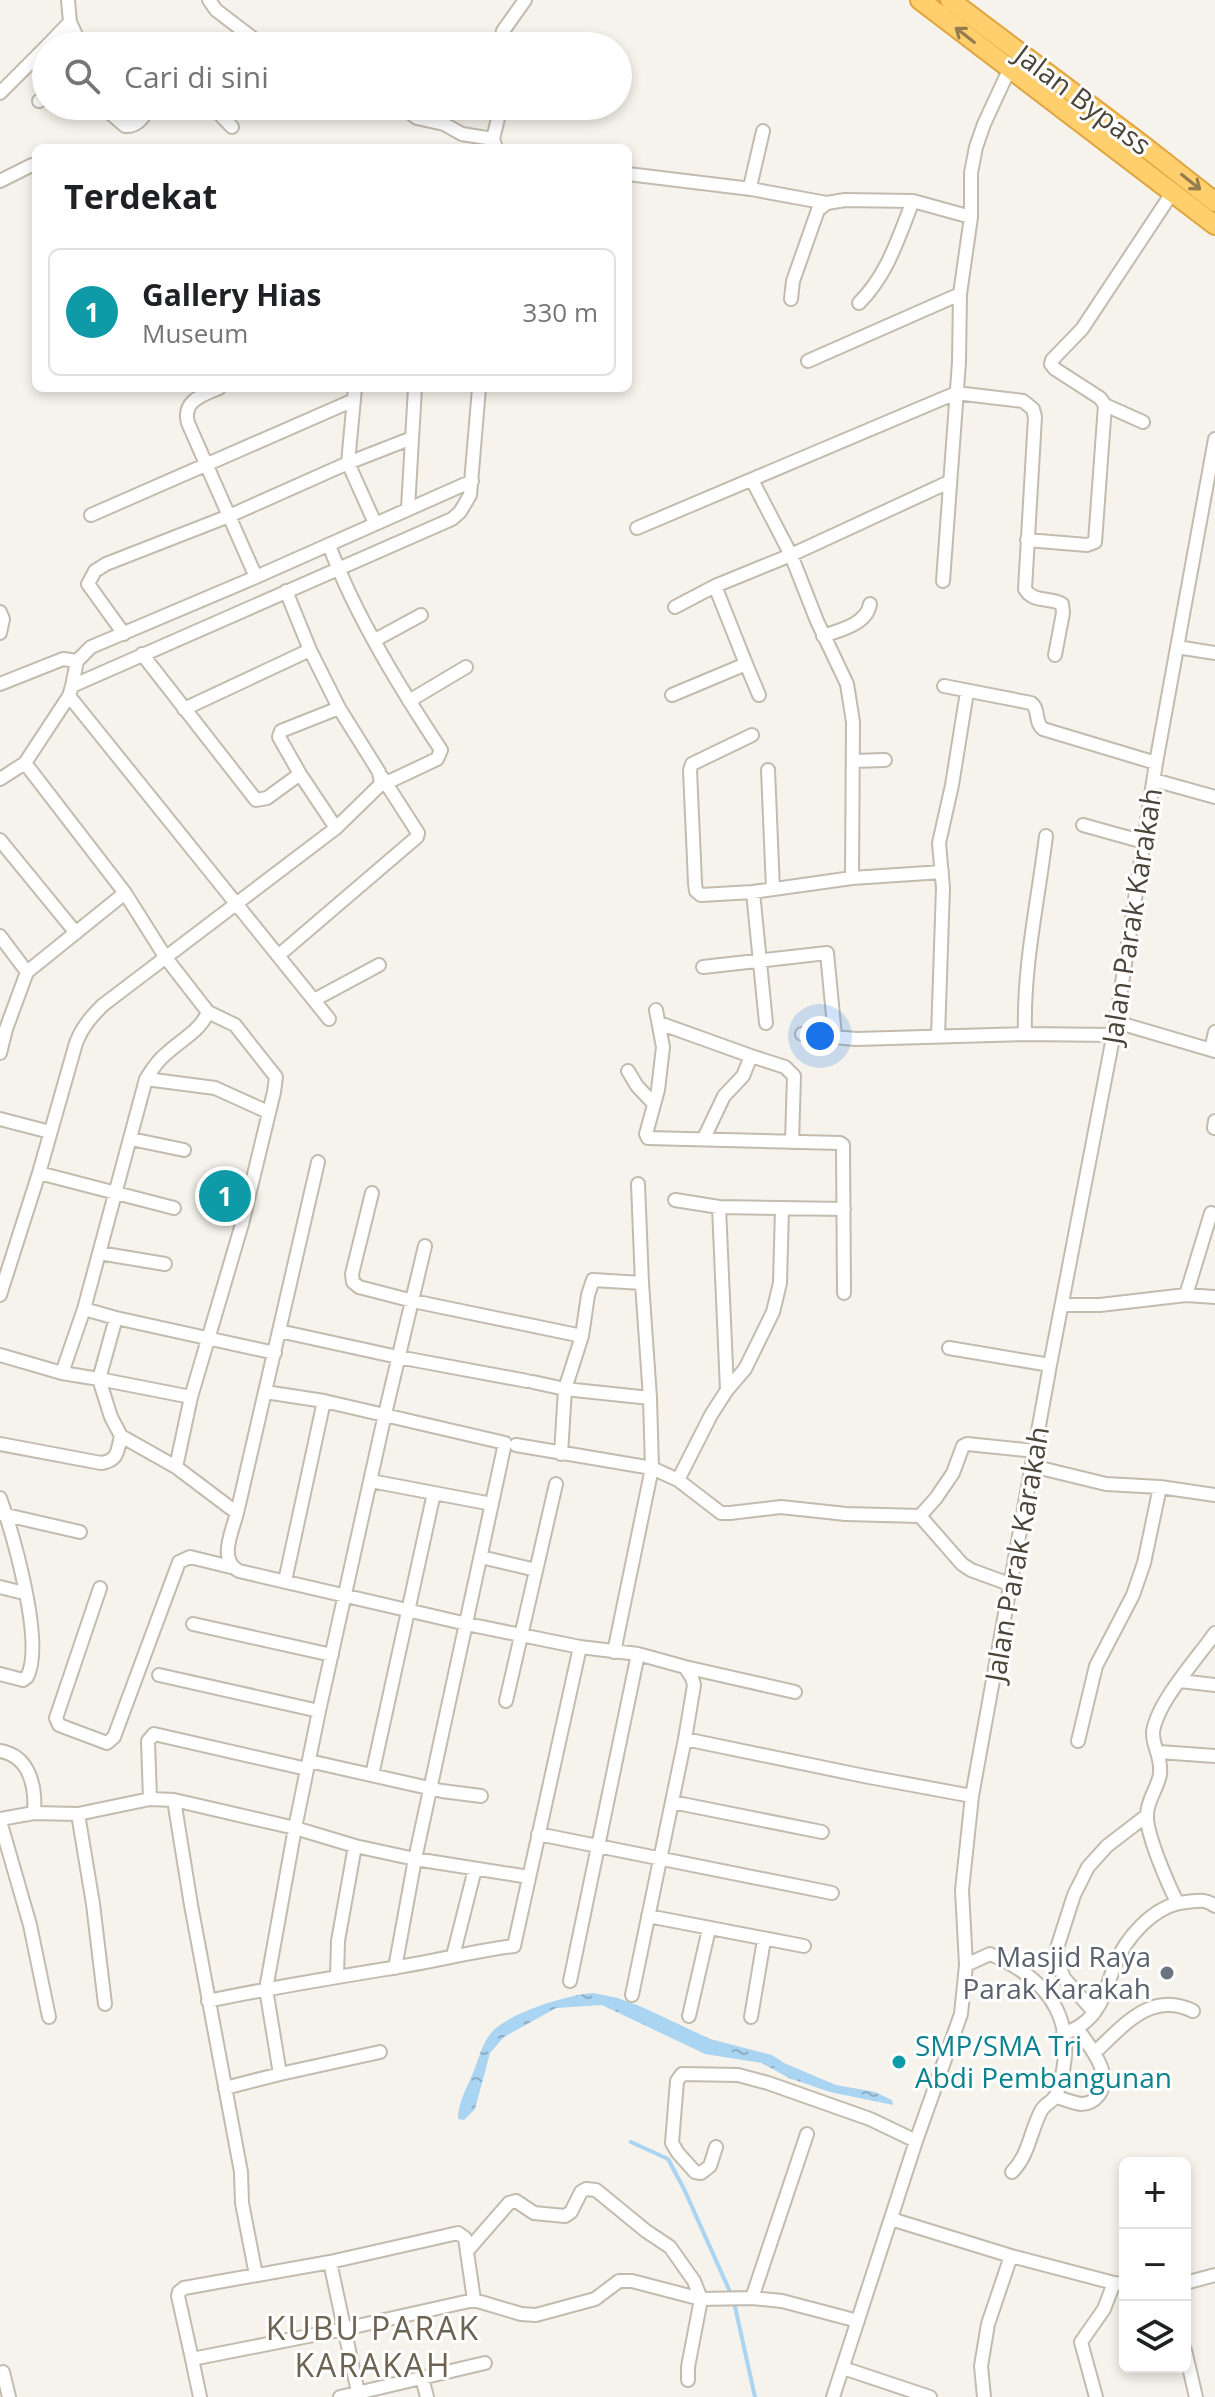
<!DOCTYPE html>
<html lang="id">
<head>
<meta charset="utf-8">
<style>
  body { margin:0; font-family:"Open Sans",sans-serif; background:#f2f2f2; color:#202124 }
  .controls { position:absolute; right:24px; bottom:24px; display:grid; overflow:hidden; border-radius:12px; box-shadow:0 4px 12px #0003 }
  .controls button { width:72px; height:72px; display:grid; place-items:center; padding:0; border:0; border-bottom:2px solid #e0e0e0; background:#fff; color:#202124; font:40px sans-serif }
  .you { position:absolute; left:820px; top:1036px; width:28px; height:28px; margin:-20px; border:6px solid #fff; border-radius:50%; background:#1a73e8; box-shadow:0 0 0 12px #1a73e833 }
  .badge { display:grid; place-items:center; width:52px; height:52px; border-radius:50%; background:#fc3f1d; color:#fff; font-size:26px; font-weight:700 }
  .pin { position:absolute; translate:-50% -50%; border:4px solid #fff; box-shadow:0 2px 8px #0006 }
  .list { margin:0; padding:0; list-style:none }
  h2 { display:flex; justify-content:space-between; align-items:center; height:104px; margin:0; padding:0 32px; font-size:34px }
  h2 small { font-size:26px; font-weight:400; color:#757577 }
  .list li { display:grid; grid-template-columns:52px 1fr auto; gap:24px; align-items:center; box-sizing:border-box; height:128px; margin:0 16px 16px; padding:0 16px; border:2px solid #e0e0e0; border-radius:12px }
  .list b { display:block; font-size:30px; white-space:nowrap }
  .list p { margin:0; font-size:26px; white-space:nowrap; color:#757577 }
  .list em { font-size:26px; font-style:normal; color:#757577 }
  .icon { flex:none; width:44px; height:44px; fill:none; stroke:currentColor; stroke-width:2; stroke-linecap:round; stroke-linejoin:round }
  .map { position:relative; flex:none; width:1215px; height:2397px; overflow:hidden }
  .search { position:absolute; background:#fff; box-shadow:0 4px 12px #0003; left:32px; top:32px; width:600px; height:88px; display:flex; align-items:center; gap:20px; box-sizing:border-box; padding:0 28px; border-radius:44px; color:#757577; font-size:30px }
  .panel { position:absolute; background:#fff; box-shadow:0 4px 12px #0003; left:32px; top:144px; width:600px; height:248px; border-radius:12px }
  .map>svg:first-child { display:block }
  .water { fill:url(#water-ripples) }
  .lines { fill:none; stroke-linecap:round; stroke-linejoin:round }
  .stream { stroke:#a9d4f2; stroke-width:4 }
  .minor-casing { stroke:#c2bbae; stroke-width:16 }
  .highway-casing { stroke:#e0a43c; stroke-width:22 }
  .minor { stroke:#fff; stroke-width:12 }
  .highway { stroke:#ffcf6e; stroke-width:18 }
  .oneway { stroke:#937c4e }
  .worship-dot { fill:#6b7280; stroke:#fff; stroke-width:3 }
  .culture-dot { fill:#0f9aa8; stroke:#fff; stroke-width:3 }
  .labels { text-anchor:middle; stroke-width:6; stroke-linejoin:round; paint-order:stroke }
  .street-label { font-size:28px; fill:#4b4439; stroke:#fff }
  .worship-label { font-size:28px; fill:#5b616d; stroke:#fff; text-anchor:end }
  .culture-label { font-size:28px; fill:#0d838f; stroke:#fff; text-anchor:start }
  .quarter-label { font-size:32px; letter-spacing:2px; fill:#6e6250; stroke:#fff }
</style>
</head>
<body>
<div class="map">
<svg width="1215" height="2397" viewBox="0 0 1215 2397">
  <defs>
    <pattern id="water-ripples" width="26" height="14" patternUnits="userSpaceOnUse" patternTransform="scale(2)"><rect width="26" height="14" fill="#a9d4f2"/><path d="M2 4q2-2 4 0t4 0M15 11q2-2 4 0t4 0" fill="none" stroke="#8caec5"/></pattern>
  </defs>
  <rect width="100%" height="100%" fill="#f6f3ec"/>
  <path class="water" d="M593,1993L618,1998L642,2007L710,2039L772,2055L784,2063L836,2085L875,2092L892,2100L893,2105L830,2092L789,2078L762,2063L705,2054L602,2005L556,2008L504,2037L490,2053L475,2109L464,2120L458,2119C458,2104 465,2091 471,2078C478,2063 480,2047 491,2033C508,2013 567,1995 593,1993Z"/>
  <g class="lines">
    <path class="stream" d="M631,2142L668,2159L684,2189L731,2294
      M734,2302L755,2397"/>
    <g class="minor-casing">
      <path id="minor" d="M209,0L216,10L263,46
        M70,22L81,46
        M47,46L70,22L68,0
        M500,46L503,31L525,0
        M0,93L46,47
        M39,101L46,96
        M102,106L125,126C139,127 143,116 151,106
        M165,106L175,111L185,106
        M212,106L232,127
        M401,106L417,118L444,124L462,134L493,139L496,148
        M763,131L750,187L751,189L827,203
        M493,139L501,106
        M628,174L751,189
        M0,181L32,165
        M791,299L793,281L818,210L827,203L845,200L913,201L971,217
        M859,303C888,274 898,238 913,201
        M808,361L960,294
        M219,388C202,395 182,401 188,423L256,577
        M355,388L348,463L375,523
        M479,388L470,495L460,512L452,519L72,686L69,696L25,763L125,893L166,958L208,1012C201,1030 181,1040 167,1053C158,1060 152,1069 146,1079L84,1309L62,1373L99,1379L111,1417L121,1436L176,1467L237,1513C232,1532 218,1560 239,1571L467,1624L580,1647L638,1654L685,1667L692,1678L694,1685L685,1739L864,1776L972,1796
        M1105,405L1143,422
        M752,480L791,555L817,621L847,684L853,722L852,878
        M408,508L415,388
        M91,515L354,400
        M637,528L956,393L1023,401L1033,409L1035,417L1025,589C1033,603 1049,597 1062,604L1063,613L1055,655
        M1027,540L1087,545L1095,542L1105,405L1100,398L1055,369L1051,364L1052,360L1082,329L1172,193
        M329,545C355,615 400,688 441,750L437,759L386,783
        M943,581L959,362L960,294L971,217V173L976,147L984,124L1009,70
        M675,607L715,586L791,555L949,482
        M0,612L3,619L0,633
        M124,634L88,584L95,571L106,564L229,516L348,463L412,438
        M823,636C840,630 867,624 870,604
        M375,640L421,615
        M1177,647L1215,653
        M142,654L256,800L267,798L300,774
        M746,664L759,695
        M0,684L63,659L77,661
        M72,686L77,661L91,647L256,577L472,481
        M944,686L1031,703C1040,709 1034,722 1043,729L1156,763
        M672,695L746,664L715,586
        M69,696L329,1019
        M409,701L466,667
        M184,709L310,650
        M752,735L692,764L690,770L695,883L696,891L701,895L753,892L852,878L942,872
        M853,761L885,760
        M768,770L773,889
        M0,779L25,763
        M1154,780L1215,797
        M1083,825L1144,842
        M336,828L300,774L279,737L281,731L339,708
        M1046,836C1038,902 1023,966 1025,1034L1114,1035
        M0,840L76,933
        M753,892L766,1023
        M0,936L27,972
        M279,955L417,837L418,833L382,777
        M703,967L827,953L835,1036
        M314,1000L379,965
        M656,1010L663,1047L658,1090L646,1134L648,1138L840,1143L843,1145L844,1293
        M1116,1022L1215,1051
        M659,1023L751,1056
        M802,1034L856,1039L1025,1034
        M938,1036L943,888L939,843L952,785L967,692
        M1211,1050L1215,1032
        M0,1053L6,1029L27,972L125,893
        M628,1071L637,1086L654,1104
        M146,1079L215,1088L268,1112
        M0,1119L50,1132
        M1214,1128L1215,1121
        M704,1138L724,1096L743,1076L751,1056L785,1067L794,1076L792,1142
        M131,1139L184,1150
        M39,1173L174,1208
        M372,1193L352,1274L353,1282L359,1287L413,1301L582,1336L565,1389L561,1454
        M675,1200L719,1207L844,1209
        M719,1207L727,1390
        M99,1253L165,1264
        M0,1295L39,1173L76,1043C82,1027 91,1017 103,1005L336,828L381,784L379,772L339,708L310,650L286,591
        M1186,1295L1215,1297
        M1062,1305H1100L1186,1295L1211,1213
        M84,1309L116,1318L99,1379L191,1397
        M116,1318L275,1353
        M279,1331L398,1357L527,1381
        M582,1336L588,1295L593,1280L642,1283L638,1184
        M949,1348L1050,1365
        M0,1355L62,1373
        M533,1382L565,1389L650,1398L642,1283
        M265,1392L324,1401
        M0,1444L101,1463C119,1460 117,1451 121,1436
        M516,1445L652,1468L650,1398
        M1032,1466L1106,1484L1160,1487L1215,1495
        M176,1467L191,1397L242,1224L274,1092L276,1077L235,1025L208,1012
        M678,1480L711,1415L727,1390L745,1369L773,1312L780,1283L782,1209
        M371,1481L434,1493
        M0,1498C13,1534 45,1644 27,1677L23,1680L0,1674
        M237,1513L318,1162
        M2,1514L80,1532
        M920,1516L936,1498L953,1473L963,1446L967,1444L1035,1451
        M481,1557L536,1570
        M285,1581L324,1401L505,1443L415,1859L395,1968
        M0,1587L24,1593
        M100,1588L56,1718L59,1725L107,1743L114,1737L179,1562L190,1557L231,1567
        M193,1624L332,1655
        M614,1652L652,1468L678,1480L721,1513H730L781,1507L846,1514L920,1516L962,1564L971,1570L1012,1585
        M685,1667L795,1692
        M159,1675L319,1711
        M1180,1681L1215,1685
        M506,1701L556,1484
        M1078,1741L1096,1666L1133,1595L1144,1563L1160,1487
        M0,1751C30,1756 36,1787 34,1813
        M1159,1752L1215,1756
        M309,1761L442,1791L481,1796
        M372,1775L434,1493L492,1504
        M150,1799L148,1741L154,1734L307,1769
        M174,1800L191,1905L241,2172L242,2203L256,2275
        M672,1802L822,1832
        M78,1814L93,1904L105,2004
        M0,1819L34,1813L78,1814L150,1799L174,1800L295,1828L355,1846L415,1859L529,1877
        M0,1821L30,1925L49,2017
        M538,1834L832,1893
        M1177,1902C1168,1884 1146,1834 1147,1815C1147,1800 1158,1788 1160,1774C1162,1756 1152,1746 1153,1732C1157,1702 1197,1659 1215,1633
        M648,1916L804,1946
        M453,1956L475,1869
        M966,1965L990,1954C1054,1981 1080,2026 1057,2093C1054,2102 1045,2103 1041,2111C1030,2132 1029,2155 1012,2172
        M337,1976L338,1941L355,1846
        M570,1981L638,1654
        M632,1995L685,1739
        M208,2001C269,1988 331,1978 392,1968C433,1962 473,1951 514,1946L580,1647
        M1094,2012L1064,1978L1057,1960V1948L1074,1895L1088,1867L1107,1846L1146,1816
        M689,2016L709,1929
        M751,2017L764,1940
        M1063,2034C1076,2029 1085,2024 1094,2013C1105,1998 1108,1983 1114,1967C1125,1938 1154,1905 1186,1902C1198,1901 1204,1898 1215,1906
        M380,2052L280,2074L266,1989L295,1828L319,1711L385,1414L425,1246
        M1094,2053C1123,2027 1150,1990 1193,2011
        M225,2088L280,2074
        M1056,2097C1064,2099 1073,2103 1081,2104C1088,2104 1093,2102 1098,2096C1115,2075 1089,2046 1077,2028
        M716,2147L710,2166L701,2173L695,2172L678,2153L672,2143L677,2081L682,2074L738,2075L768,2083L870,2119L916,2141
        M891,2219L1011,2256L1114,2283L1125,2284
        M468,2250L509,2203L516,2201L534,2213L565,2216L571,2212L581,2192L586,2189L596,2190L646,2231L670,2247L694,2281L701,2299L688,2367V2380
        M330,2262L359,2397
        M1185,2283L1215,2275
        M752,2298L807,2134
        M474,2300L521,2314L536,2315L595,2299L619,2281H632L701,2299L752,2298L782,2301L858,2321
        M1185,2350L1196,2397
        M192,2359L178,2296L179,2292L184,2288L330,2262L458,2233L465,2238L474,2300L344,2329L192,2359L200,2397
        M843,2368L930,2397
        M3,2372L9,2397
        M422,2378L427,2397
        M340,2397L485,2363
        M833,2397L916,2141L961,2014L966,1965L962,1890L972,1796L1050,1365L1116,1022L1156,763L1215,439
        M984,2397L981,2366L988,2324L1011,2256
        M1096,2397L1081,2342L1104,2309L1114,2283"/>
    </g>
    <g class="highway-casing">
      <path id="highway" d="M920,0L1215,225
        M950,0L1140,143L1215,202"/>
    </g>
    <use href="#minor" class="minor"/>
    <use href="#highway" class="highway"/>
  </g>
  <defs><path id="oneway-shaft" d="M-6 0H5M1.5-3L5.5 0L1.5 3" fill="none" stroke-width="1.6" stroke-linecap="round" stroke-linejoin="round" transform="scale(2)"/></defs>
  <g class="oneway">
    <use href="#oneway-shaft" transform="translate(965 35) rotate(-142)"/>
    <use href="#oneway-shaft" transform="translate(1191 182) rotate(39)"/>
  </g>
  <circle class="worship-dot" cx="1167" cy="1973" r="8"/>
  <circle class="culture-dot" cx="899" cy="2062" r="8"/>
  <g class="labels">
    <g class="street-label">
      <text transform="translate(1083 100) rotate(37)" y="10">Jalan Bypass</text>
      <text transform="translate(1132 916) rotate(-81)" y="10">Jalan Parak Karakah</text>
      <text transform="translate(1017 1554) rotate(-80)" y="10">Jalan Parak Karakah</text>
    </g>
    <g class="worship-label">
      <text x="1151" y="1967">Masjid Raya<tspan x="1151" dy="32">Parak Karakah</tspan></text>
    </g>
    <g class="culture-label">
      <text x="915" y="2056">SMP/SMA Tri<tspan x="915" dy="32">Abdi Pembangunan</tspan></text>
    </g>
    <g class="quarter-label">
      <text x="373" y="2340">KUBU PARAK<tspan x="373" dy="37">KARAKAH</tspan></text>
    </g>
  </g>
</svg>
<div class="controls">
<button>+</button>
<button>−</button>
<button><svg class="icon" aria-label="layers" viewBox="0 0 24 24"><path d="M12 4l9 5-9 5-9-5zM3 14l9 5 9-5"/></svg></button>
</div>
<div class="you"></div>
<div class="pin badge" style="left:225px;top:1196px;background:#0f9aa8">1</div>
<div class="search"><svg class="icon" aria-label="search" viewBox="0 0 24 24"><circle cx="10" cy="10" r="6"/><path d="M15 15l6 6"/></svg>Cari di sini</div>
<section class="panel">
<h2>Terdekat<small></small></h2>
<ul class="list">
<li><span class="badge" style="background:#0f9aa8">1</span><div><b>Gallery Hias</b><p>Museum</p></div><em>330 m</em></li>
</ul>
</section>
</div>
</body>
</html>
